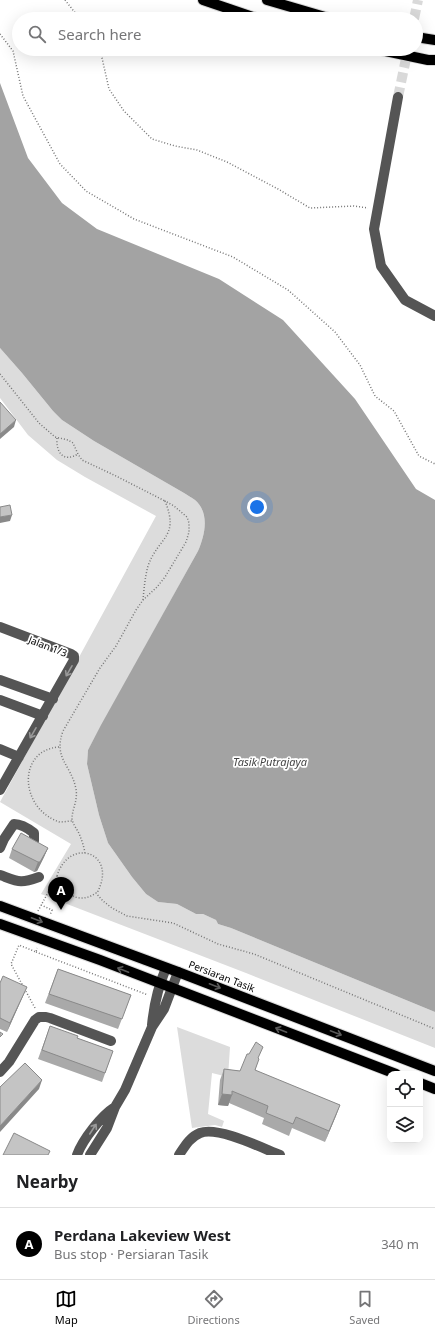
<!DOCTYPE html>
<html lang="en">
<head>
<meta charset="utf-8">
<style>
  body { margin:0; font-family:"Noto Sans",sans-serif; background:#f6f6f6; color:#202124 }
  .controls { position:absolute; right:12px; bottom:12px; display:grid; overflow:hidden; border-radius:8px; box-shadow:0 4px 16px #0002 }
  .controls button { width:36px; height:36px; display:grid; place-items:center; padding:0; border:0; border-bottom:1px solid #e0e0e0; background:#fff; color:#202124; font:20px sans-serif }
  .you { position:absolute; left:257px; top:507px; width:14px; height:14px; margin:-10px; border:3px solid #fff; border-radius:50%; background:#1a73e8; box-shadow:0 0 0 6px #1a73e833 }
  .badge { display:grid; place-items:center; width:26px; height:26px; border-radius:50%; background:#000; color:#fff; font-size:13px; font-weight:700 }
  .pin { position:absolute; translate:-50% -33px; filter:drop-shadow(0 1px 2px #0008) }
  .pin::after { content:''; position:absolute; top:21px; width:14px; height:12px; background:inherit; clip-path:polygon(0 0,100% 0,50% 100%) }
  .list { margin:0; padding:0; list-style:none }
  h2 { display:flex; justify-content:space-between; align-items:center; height:52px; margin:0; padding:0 16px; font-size:17px }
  h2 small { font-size:13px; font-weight:400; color:#757577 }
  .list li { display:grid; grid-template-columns:26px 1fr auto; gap:12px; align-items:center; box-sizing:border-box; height:72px; padding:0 16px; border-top:1px solid #e0e0e0 }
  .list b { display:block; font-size:15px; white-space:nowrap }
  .list p { margin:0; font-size:13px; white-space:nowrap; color:#757577 }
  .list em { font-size:13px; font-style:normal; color:#757577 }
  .icon { flex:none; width:22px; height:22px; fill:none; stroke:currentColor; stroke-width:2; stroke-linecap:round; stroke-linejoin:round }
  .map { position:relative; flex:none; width:435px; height:1155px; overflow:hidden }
  .search { position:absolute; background:#fff; box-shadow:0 4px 16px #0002; left:12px; right:12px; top:12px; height:44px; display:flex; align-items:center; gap:10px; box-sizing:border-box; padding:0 14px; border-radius:22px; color:#757577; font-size:15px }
  .sheet { height:124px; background:#fff }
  nav { display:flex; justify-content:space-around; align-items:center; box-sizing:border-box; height:56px; border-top:1px solid #e0e0e0; background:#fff; font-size:11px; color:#757577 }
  nav a { display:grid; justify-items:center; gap:2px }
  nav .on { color:#000 }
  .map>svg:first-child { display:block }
  .green { fill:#dcdcdc }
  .water { fill:#a3a3a3 }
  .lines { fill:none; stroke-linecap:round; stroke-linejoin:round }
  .minor-tunnel { stroke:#d9d9d9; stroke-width:10; stroke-dasharray:10 5; stroke-linecap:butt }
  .major-casing { stroke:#dbdbdb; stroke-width:12 }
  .path { stroke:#777; stroke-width:1.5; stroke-dasharray:1 2; stroke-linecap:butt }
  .minor { stroke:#555; stroke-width:10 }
  .major { stroke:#000; stroke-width:10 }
  .wall { fill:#a9a9a9 }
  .shaded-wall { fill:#898989 }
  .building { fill:#c4c4c4; stroke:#898989 }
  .oneway { stroke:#999 }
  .oneway2 { stroke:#595959 }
  .labels { text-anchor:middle; stroke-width:3.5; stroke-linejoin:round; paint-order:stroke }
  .street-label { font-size:10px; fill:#000; stroke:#fff }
  .water-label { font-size:11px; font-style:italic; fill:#444; stroke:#fff }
</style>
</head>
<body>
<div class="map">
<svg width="435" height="1155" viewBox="0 0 435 1155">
  <rect width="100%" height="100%" fill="#fff"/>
  <path class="green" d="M0,348L22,373L53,411L62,420L94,441L184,493C187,495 191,497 195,500C210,513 205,535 198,551L88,750L87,764L99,815L108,843L132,877L146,894L158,902L177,904L196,914H203L216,920L218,924L231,928L435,1012V1048L246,973L41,894L71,844L0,802L156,516L85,477L57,460L28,435L0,398Z
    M177,1027L230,1047L228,1077L212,1073L208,1114L224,1121L222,1127L215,1125L192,1128Z"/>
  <path class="water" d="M0,83L28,158L62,203L97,229L219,279L283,320L355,399L416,489L435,500V1012L231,928L218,924L216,920L203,914H196L177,904L158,902L146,894L132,877L108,843L99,815L87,764L88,750L101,725L198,551C205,535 210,513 195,500C191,497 187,495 184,493L94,441L62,420L53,411L22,373L0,348Z"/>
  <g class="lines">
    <path class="minor-tunnel" d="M414,19L418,0
      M398,97L408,49"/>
    <g class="major-casing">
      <path id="major" d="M203,0L259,19
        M267,0L332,19
        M416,37L435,40
        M376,49L428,60H435
        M0,906L178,972L435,1071
        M0,924L100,960L396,1074
        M420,1083L435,1089"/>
    </g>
    <path class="path" d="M65,0L80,19
      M0,34L13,51L23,96L60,164L86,191L134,219L233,257L288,290L335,332L360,365L375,396L394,411L419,456L435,464
      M100,49L109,89L124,111L152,139L175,146L197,150L227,162L278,189L310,208L354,206L368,208
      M0,374L39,423L55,437L68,440L73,443L78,454L82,460L116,476L165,501
      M57,438C56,452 63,463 78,454
      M59,747C20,750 20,799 49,817C52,819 56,821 60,822C64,822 68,821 72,821
      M85,853C84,847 82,841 80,836C78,830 73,825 72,819C72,809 78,801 76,789C71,764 53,759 63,731L100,668L116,646L136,610L143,600L157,587L165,577L186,542L189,532V523L187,517L174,506L165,501C180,538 158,537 148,566C145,577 144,589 143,600
      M57,876C69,836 119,852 97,893
      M41,905L52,910L50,915
      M38,911L57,876C63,894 79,905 96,893L103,901L112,908L127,916L173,923L218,944L254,954L435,1029
      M36,952L148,995
      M35,1008L11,964L19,945L36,952L37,948"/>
    <path class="minor" d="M398,97L374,229L381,266L405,300L435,316
      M0,627L71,654L74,656V660L0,790
      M0,680L53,699
      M0,700L43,716
      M0,749L19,757
      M0,848L4,839L14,824C21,824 29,829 34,833V841
      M0,875C19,882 20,884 39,877
      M152,1025C154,1004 158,987 166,968
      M0,1072L9,1062L35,1020L39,1017H46L50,1018L111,1041
      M77,1155C83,1139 101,1116 115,1107
      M90,1155L107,1128L115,1107L125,1090L152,1027L164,1009L178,972
      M179,1155C185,1146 190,1137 200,1133C218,1126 262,1148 280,1155"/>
    <use href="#major" class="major"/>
  </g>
  <path class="wall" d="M48,848L44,857L37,871L34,872L9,858L12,849Z
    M58,969L131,995L118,1029L45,1003Z
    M0,983L27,987L7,1032L0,1029Z
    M50,1026L77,1038L113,1051L102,1082L38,1059Z
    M259,1058L255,1071L340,1105L325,1142L292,1128L289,1136L262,1124L264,1118L229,1103L228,1106L218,1105L220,1080L224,1069L240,1071Z"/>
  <path class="shaded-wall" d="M16,420L14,427L0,439V434Z
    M12,515L10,521L0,523V517Z
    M48,848L44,857L37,871L34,872L38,862Z
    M27,987L7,1032L10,1023Z
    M42,1080L39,1089L0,1132V1126Z
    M222,1094L232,1095L228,1106L218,1105Z
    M340,1105L336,1116L325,1142L329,1131Z"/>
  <path class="building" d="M0,402L16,420L0,434Z
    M10,505L12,515L0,517V507Z
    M21,833L48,848L40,862H38L12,849Z
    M58,969L131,995L122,1019L49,994Z
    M3,976L27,987L10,1023L0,1018V983Z
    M50,1026L78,1036L77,1038L113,1051L105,1073L42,1050Z
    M0,1032L3,1034L0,1037Z
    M256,1042L263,1047L258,1058L259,1059L255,1070L340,1105L329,1131L296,1117L293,1124L266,1113L268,1106L232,1091V1095L222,1094L224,1069L240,1071L247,1054H249Z
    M25,1063L42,1080L0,1126V1087Z
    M14,1133L50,1151L48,1155H3Z"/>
  <defs><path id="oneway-shaft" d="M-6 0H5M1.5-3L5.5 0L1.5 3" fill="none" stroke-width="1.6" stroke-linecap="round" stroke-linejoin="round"/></defs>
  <g class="oneway">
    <use href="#oneway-shaft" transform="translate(69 671) rotate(120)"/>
    <use href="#oneway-shaft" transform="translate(33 733) rotate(120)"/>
    <use href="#oneway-shaft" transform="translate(93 1129) rotate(-57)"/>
  </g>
  <g class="oneway2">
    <use href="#oneway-shaft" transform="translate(37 920) rotate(21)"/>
    <use href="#oneway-shaft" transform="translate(123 970) rotate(-159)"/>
    <use href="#oneway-shaft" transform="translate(215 986) rotate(21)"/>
    <use href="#oneway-shaft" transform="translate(281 1030) rotate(-159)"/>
    <use href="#oneway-shaft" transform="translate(336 1033) rotate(21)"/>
  </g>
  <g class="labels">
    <g class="street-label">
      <text transform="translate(48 646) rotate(21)" y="4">Jalan 1/3</text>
      <text transform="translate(222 976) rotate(21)" y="4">Persiaran Tasik</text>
    </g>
    <g class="water-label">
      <text x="270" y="766">Tasik Putrajaya</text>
    </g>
  </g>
</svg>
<div class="controls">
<button><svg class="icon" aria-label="locate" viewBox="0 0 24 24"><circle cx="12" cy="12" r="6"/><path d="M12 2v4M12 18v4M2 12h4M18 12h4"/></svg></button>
<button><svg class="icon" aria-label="layers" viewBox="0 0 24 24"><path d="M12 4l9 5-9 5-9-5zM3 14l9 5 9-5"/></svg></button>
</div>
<div class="you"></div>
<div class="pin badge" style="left:61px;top:910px">A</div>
<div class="search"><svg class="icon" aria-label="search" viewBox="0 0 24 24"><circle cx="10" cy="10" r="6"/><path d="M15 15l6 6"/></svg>Search here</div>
</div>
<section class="sheet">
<h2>Nearby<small></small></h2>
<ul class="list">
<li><span class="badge">A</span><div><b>Perdana Lakeview West</b><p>Bus stop · Persiaran Tasik</p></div><em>340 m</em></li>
</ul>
</section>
<nav>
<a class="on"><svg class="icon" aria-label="map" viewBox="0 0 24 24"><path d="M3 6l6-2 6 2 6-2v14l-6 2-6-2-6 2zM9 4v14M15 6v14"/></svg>Map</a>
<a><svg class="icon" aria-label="directions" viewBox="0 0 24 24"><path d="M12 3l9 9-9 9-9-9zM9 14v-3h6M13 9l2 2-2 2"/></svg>Directions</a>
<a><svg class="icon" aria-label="saved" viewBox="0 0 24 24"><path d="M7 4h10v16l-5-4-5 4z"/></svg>Saved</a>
</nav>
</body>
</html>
